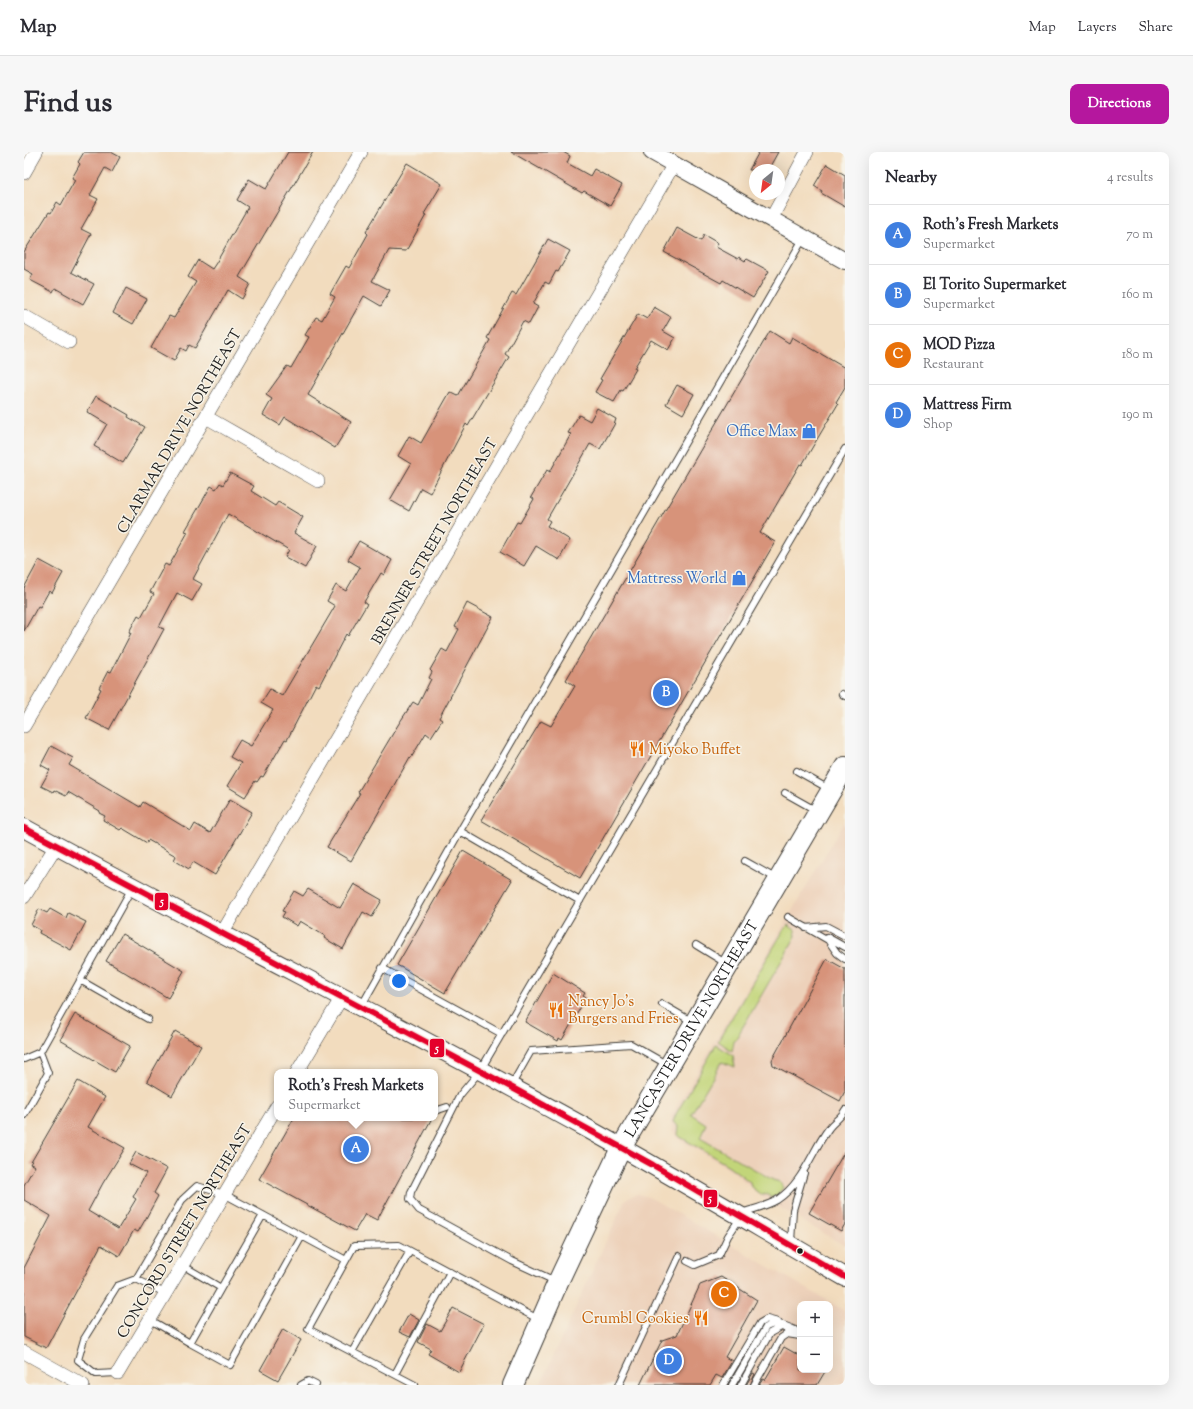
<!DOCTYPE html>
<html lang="en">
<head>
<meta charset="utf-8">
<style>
  body { margin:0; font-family:"Sorts Mill Goudy",serif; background:#f7f7f7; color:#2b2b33 }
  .controls { position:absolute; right:12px; bottom:12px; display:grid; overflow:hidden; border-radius:8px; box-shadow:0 4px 16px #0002 }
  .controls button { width:36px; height:36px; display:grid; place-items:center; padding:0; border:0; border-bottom:1px solid #e1e1e2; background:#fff; color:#2b2b33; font:20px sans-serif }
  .compass { position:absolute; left:725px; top:12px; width:36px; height:36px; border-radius:50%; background:#fff; box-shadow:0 4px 16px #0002; rotate:209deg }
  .you { position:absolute; left:375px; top:829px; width:14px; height:14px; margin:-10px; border:3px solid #fff; border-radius:50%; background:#1a73e8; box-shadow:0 0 0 6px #1a73e833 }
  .badge { display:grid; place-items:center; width:26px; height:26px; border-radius:50%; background:#b5179e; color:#fff; font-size:13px; font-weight:700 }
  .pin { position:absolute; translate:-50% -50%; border:2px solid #fff; box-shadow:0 1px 4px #0006 }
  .popup { position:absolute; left:250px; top:917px; width:164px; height:52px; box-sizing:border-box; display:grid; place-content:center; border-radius:8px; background:#fff; filter:drop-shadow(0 1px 3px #0005); font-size:13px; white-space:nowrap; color:#7c7c81 }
  .popup b { font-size:15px; color:#2b2b33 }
  .popup::after { content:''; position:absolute; left:50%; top:100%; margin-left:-8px; border:8px solid transparent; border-top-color:#fff }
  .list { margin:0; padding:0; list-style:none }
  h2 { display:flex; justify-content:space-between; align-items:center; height:52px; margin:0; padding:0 16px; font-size:17px }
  h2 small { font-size:13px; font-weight:400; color:#7c7c81 }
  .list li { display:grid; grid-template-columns:26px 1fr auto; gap:12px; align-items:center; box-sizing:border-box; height:60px; padding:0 16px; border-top:1px solid #e1e1e2 }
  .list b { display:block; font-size:15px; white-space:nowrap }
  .list p { margin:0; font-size:13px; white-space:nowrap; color:#7c7c81 }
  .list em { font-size:13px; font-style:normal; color:#7c7c81 }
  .map { position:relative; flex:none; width:821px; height:1233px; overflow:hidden; border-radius:8px }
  header { display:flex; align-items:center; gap:24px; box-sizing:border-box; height:56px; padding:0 20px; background:#fff; border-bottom:1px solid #e1e1e2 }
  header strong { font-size:19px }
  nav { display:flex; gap:22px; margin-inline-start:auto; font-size:14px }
  .intro { display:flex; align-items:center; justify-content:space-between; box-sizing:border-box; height:96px; padding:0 24px }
  h1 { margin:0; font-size:28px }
  .button { padding:10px 18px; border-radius:8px; background:#b5179e; color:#fff; font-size:14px; font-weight:700 }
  main { display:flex; gap:24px; padding:0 24px }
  aside { flex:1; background:#fff; border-radius:8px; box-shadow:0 4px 16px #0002 }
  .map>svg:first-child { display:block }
  .built { fill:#edd1ba; fill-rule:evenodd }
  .green { fill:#c2d579; stroke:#6f784a }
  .building { fill:#d7937a }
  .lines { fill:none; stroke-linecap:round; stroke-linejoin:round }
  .service-casing { stroke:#3c3934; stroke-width:8 }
  .minor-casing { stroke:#3c3934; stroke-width:14 }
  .tertiary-casing { stroke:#3c3934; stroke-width:18 }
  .secondary-casing { stroke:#3c3934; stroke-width:20 }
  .primary-casing { stroke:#3c3934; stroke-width:22 }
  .service { stroke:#fff; stroke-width:6 }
  .minor { stroke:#fff; stroke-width:13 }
  .tertiary { stroke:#fff; stroke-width:16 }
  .secondary { stroke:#fff; stroke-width:18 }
  .primary { stroke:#fff; stroke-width:20 }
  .bus-1-casing { stroke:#f7f3e8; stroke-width:9 }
  .bus-1 { stroke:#e4002b; stroke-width:6 }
  .bus-dot { fill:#1c1c1c; stroke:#f7f3e8; stroke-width:1.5 }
  .labels { text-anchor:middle; stroke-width:3; stroke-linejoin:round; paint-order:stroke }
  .street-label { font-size:15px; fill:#1c1c1c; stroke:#f7f3e8 }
  .shop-label { font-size:15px; fill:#366cbe; stroke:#f7f3e8; text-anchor:end }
  .food-label { font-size:15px; fill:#c56008; stroke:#f7f3e8; text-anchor:start }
  .line-badge { stroke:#f7f3e8; stroke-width:1.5 }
  .badge-label { font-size:11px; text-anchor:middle; font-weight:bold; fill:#fff }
</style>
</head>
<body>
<header>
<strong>Map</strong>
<nav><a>Map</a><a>Layers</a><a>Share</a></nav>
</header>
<div class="intro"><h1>Find us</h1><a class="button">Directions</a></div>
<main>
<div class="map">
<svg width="821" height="1233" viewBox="0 0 821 1233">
  <rect width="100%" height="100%" fill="#f7f3e8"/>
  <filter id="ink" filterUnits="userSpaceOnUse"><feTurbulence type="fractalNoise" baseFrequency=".025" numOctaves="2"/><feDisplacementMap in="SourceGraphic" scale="8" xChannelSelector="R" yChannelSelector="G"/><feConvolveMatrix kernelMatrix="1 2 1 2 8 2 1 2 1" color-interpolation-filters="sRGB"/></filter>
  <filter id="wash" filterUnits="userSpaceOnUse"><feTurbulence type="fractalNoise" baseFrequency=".012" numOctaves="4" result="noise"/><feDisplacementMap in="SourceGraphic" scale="16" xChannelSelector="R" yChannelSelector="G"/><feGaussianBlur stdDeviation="0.9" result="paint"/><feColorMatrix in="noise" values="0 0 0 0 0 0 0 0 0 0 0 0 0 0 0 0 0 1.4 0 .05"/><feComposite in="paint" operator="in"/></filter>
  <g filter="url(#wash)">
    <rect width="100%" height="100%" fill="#f2dcbe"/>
    <path class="built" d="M821,669V1094L739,1046L708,1019L653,986L648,978L647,968V964Z
      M614,1042L627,1046L821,1159V1233H516L600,1050L604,1045ZM776,1152H806V1218H776Z"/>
    <path class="green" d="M764,773L771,778L772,784L710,890L708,899L694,889L761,776Z
      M692,893L709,903L711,915L698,910L667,962L682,972L676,986L749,1028L756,1030L759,1036L753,1043L746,1046L745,1043L736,1042L727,1035L726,1030L705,1014L653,983L654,974L649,970L652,962Z"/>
    <g id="blocks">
      <path class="building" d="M60,0H87L96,5L88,20L81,16L66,43L74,47L57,77L67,82L47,120L70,132L59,152L31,136L29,140L6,128L9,122L0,117V100L25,60L27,61L33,50L37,53L51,28L48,26L56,12L54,10Z
        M264,0H289L215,125L226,132L218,147L204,138L171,196L165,193L162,199L157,196L150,209L127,196L145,164L150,166L172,130L164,125L174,108L188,117L192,111L224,55L213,48L225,27L242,37Z
        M487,0H539L546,4L543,11L566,24L570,17L598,33L586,54L560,39L558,41Z
        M735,0H754L744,18H725Z
        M383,11L418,32L400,62L402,63L382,99L365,98L348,129L366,138L357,154L340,144L284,243L327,270L311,296L261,265L256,273L239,263L248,247L242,243L263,214L267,216L285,185L281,183L292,165L298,168L311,145L306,142L322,114L325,116L344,82L342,80Z
        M803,12L821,23V55L797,41L798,39L790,34Z
        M653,76L677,89L680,83L694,91L692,95L714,107L715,105L721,109L723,107L745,119L729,146L699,128L697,131L640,100Z
        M524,87L546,99L534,120L532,119L525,132L521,130L509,152L514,155L505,172L499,169L481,202L485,205L444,274L442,272L406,341L397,336L385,359L366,348L387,312L374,304L385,284L397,291L426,240L434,244L466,188L463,186L488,141L492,143Z
        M102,136L123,147L109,172L89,161Z
        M630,155L647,165L639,179L651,186L644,198L627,188L610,216L612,217L599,239L597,238L590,250L571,240L578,228L576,227L614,162L623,167Z
        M746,179L765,191L768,185L821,216V235L812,250L814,252L792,289L778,313L776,312L736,381L751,390L556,726L457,668L517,569L527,574L551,534L542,528Z
        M653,233L670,242L659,262L642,252Z
        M72,244L105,263L104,265L121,275L99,311L70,294L83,272L63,260Z
        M573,256L592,267L590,273L576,297L566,292L523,367L526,369L523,374L546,388L535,408L512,394L500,414L476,400L493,370L496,371L510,347L507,345L523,318L526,320L547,282L544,281L555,263L566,269Z
        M206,321L230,334L227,339L251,354L254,350L279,365L270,381L293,394L281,416L261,405L265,398L204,362L169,427L178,432L168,449L153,441L135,475L140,477L85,578L62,566L77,537L75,536L84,519L87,520L107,481L105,480L114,463L117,465L130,442L126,440L141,412L145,414L164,380L161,379L187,334L192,337L196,331L199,333Z
        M335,389L368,408L360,423L357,421L340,450L343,452L324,484L322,482L295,534L292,532L263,588L261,587L239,625L237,624L233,630L231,629L221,645L203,634L217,611L206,605L216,588L227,594L249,558L237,551L246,537L258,544L311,454L303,449L312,433L322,439L336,415L324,408Z
        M15,408L39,421L28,441L25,439L16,455L14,454L0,479V436Z
        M443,451L469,465L415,566L418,568L407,585L402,581L387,606L386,605L327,709L303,695L336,641L334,640L374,573L389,550L394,553L407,527L405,526L408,520L406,518L418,497L423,500L435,477L431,475Z
        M27,594L49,606L45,613L116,655L119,650L167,679L171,672L186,681L206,647L228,660L191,723L169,710L165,717L150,708L152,704L124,688L123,691L98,676L96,678L79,668L81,664L75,661L76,659L44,640L42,644L30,638L29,640L17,634L26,618L17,613Z
        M439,699L488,728L421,841L373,813Z
        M330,732L358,748L348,765L339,760L319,797L300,786L301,784L276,769L273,774L258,765L261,760L258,759L270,739L279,744L284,737L316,756Z
        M15,757L23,761L26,757L42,766L44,761L62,770L47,798L15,781L16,778L7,773Z
        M98,782L160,819L144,846L82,809Z
        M803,807L821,817V939L816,949L749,913L748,908Z
        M529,821L561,841L559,844L562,846L538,888L535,886L534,889L501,870Z
        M51,862L106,894L91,920L36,888Z
        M151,879L177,894L148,944L123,929Z
        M54,929L81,945L64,975L101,996L79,1031L64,1059L94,1077L112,1047L109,1045L122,1021L105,1012L112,1000L143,1017L130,1041L134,1044L121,1068L114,1080L110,1078L95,1104L77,1093L22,1196L0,1185V1116L27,1064L0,1048V1033L11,1014L6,1012Z
        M270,966H408L353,1068L341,1062L331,1079L235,1027Z
        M821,999V1072L817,1079L785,1061Z
        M697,1125L733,1148L701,1205L708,1209L698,1226L692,1223L686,1233H616L638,1188L653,1183L676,1133Z
        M429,1156L460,1172L435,1220L404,1202L407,1197L394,1190L403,1172L416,1179Z
        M385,1162L395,1168L386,1185L375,1180Z
        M259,1177L277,1188L254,1228L236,1218Z
        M760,1195L776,1204V1218H802L793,1233H735L739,1227L741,1228Z
        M729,1221L731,1222L726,1233H722Z"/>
    </g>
  </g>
  <g filter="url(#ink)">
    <use href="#blocks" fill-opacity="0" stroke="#3c3934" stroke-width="1"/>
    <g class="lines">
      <g class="service-casing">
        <path id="service" d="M818,542L821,544
          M773,619L805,637
          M761,641L793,659
          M436,679L556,749
          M721,709L753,727
          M764,765L804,788L813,801L821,807
          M782,776L802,774L821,784
          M803,785L821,795
          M672,793L703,812
          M358,816L478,882
          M56,828L124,867
          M638,852L667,869
          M338,853L436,679L779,87
          M0,907L16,900L108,736
          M487,934L507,899L607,892L642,912
          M411,959L423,955
          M0,963L24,921L16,900
          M718,1061C729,1057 743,1054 753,1048C780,1030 787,1000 805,976C810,969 817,966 821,958
          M767,1090L769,1058L780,1021
          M663,1109L671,1113L695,1103L704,1084L717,1065
          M158,1113L197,1136L239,1063
          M112,1127L141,1141
          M531,1129L488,1109L395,1058L386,1047L387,1040L436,943L456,919L821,297
          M125,1167L166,1191L197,1136
          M166,1191L206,1213L278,1084
          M328,1200L386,1099
          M94,1221L72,1222L54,1208L60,1187L93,1134L112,1127L158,1048L173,1034L200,1042L322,1108
          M371,1222L426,1120
          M277,1233L284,1229L292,1233
          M391,1233L284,1177L330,1094L375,1093L514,1167
          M595,1233L655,1104
          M699,1233L736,1171L743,1167L754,1170
          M708,1233L742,1175C753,1169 760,1173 771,1178
          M717,1233L746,1181L757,1175L776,1181
          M730,1233L757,1186L763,1182L776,1184"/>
      </g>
      <g class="minor-casing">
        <path id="minor" d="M0,21L12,0
          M747,67L783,0
          M0,164L45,190
          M182,265L294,329
          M0,574L337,0
          M0,745L32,694
          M197,783L650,12
          M273,920L318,845
          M0,1200L59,1233
          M94,1221L253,954"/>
      </g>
      <g class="tertiary-casing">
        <path id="tertiary" d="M628,0L821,109"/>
      </g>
      <g class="secondary-casing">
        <path id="secondary" d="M0,676C187,779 378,874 564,977C651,1025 736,1076 821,1125"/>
      </g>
      <g class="primary-casing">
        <g id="primary">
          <path id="s1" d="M489,1233L534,1130L597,996L821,615"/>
        </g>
      </g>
      <use href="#service" class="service"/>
      <use href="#minor" class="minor"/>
      <use href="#tertiary" class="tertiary"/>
      <use href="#secondary" class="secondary"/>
      <use href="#primary" class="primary"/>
      <g class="bus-1-casing">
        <path id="bus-1" d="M0,676L494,939L629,1013L821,1125"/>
      </g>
      <use href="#bus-1" class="bus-1"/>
    </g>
  </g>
  <defs>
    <g id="shop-bare" transform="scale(1.2)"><path d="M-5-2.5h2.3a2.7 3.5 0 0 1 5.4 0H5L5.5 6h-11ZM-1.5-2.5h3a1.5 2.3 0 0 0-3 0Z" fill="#3f7fe0" stroke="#f7f3e8" stroke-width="2.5" paint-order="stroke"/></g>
    <g id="restaurant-bare" transform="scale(1.2)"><path d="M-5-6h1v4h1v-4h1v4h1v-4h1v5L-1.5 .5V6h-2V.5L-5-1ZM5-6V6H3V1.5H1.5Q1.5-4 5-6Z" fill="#e8710a" stroke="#f7f3e8" stroke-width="2.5" paint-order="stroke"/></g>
  </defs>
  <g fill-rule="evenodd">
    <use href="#shop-bare" x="785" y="279"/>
    <use href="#shop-bare" x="715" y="426"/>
    <use href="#restaurant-bare" x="613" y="597"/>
    <use href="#restaurant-bare" x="532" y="858"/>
    <use href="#restaurant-bare" x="677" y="1166"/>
  </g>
  <circle class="bus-dot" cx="776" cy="1099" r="3.5"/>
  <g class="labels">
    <g class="street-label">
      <text transform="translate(155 279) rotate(-60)" y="5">CLARMAR DRIVE NORTHEAST</text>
      <text transform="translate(410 389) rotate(-60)" y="5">BRENNER STREET NORTHEAST</text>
      <text dy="5" stroke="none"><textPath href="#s1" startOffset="399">LANCASTER DRIVE NORTHEAST</textPath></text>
      <text transform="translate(160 1079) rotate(-59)" y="5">CONCORD STREET NORTHEAST</text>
    </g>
    <g class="shop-label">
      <text x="773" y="284">Office Max</text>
      <text x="703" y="431">Mattress World</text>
    </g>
    <g class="food-label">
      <text x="625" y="602">Miyoko Buffet</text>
      <text x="544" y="854">Nancy Jo's<tspan x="544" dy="17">Burgers and Fries</tspan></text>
      <text x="665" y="1171" text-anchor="end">Crumbl Cookies</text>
    </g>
  </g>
  <g class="line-badge">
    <rect x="130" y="740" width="15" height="19" rx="4" fill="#e4002b"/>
    <rect x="405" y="886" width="16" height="20" rx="4" fill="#e4002b"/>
    <rect x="679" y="1037" width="15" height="19" rx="4" fill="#e4002b"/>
  </g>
  <g class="badge-label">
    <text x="138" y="753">5</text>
    <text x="413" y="900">5</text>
    <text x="686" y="1050">5</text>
  </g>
</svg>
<div class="controls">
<button>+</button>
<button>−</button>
</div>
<svg class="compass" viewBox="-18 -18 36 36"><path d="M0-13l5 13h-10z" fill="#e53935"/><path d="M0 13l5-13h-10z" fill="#7c7c81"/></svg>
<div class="you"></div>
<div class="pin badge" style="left:332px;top:997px;background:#3f7fe0">A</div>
<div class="popup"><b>Roth's Fresh Markets</b>Supermarket</div>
<div class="pin badge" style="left:642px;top:541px;background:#3f7fe0">B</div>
<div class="pin badge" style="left:700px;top:1142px;background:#e8710a">C</div>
<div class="pin badge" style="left:645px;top:1209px;background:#3f7fe0">D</div>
</div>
<aside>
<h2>Nearby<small>4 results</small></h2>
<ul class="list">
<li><span class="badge" style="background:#3f7fe0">A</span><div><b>Roth's Fresh Markets</b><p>Supermarket</p></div><em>70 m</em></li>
<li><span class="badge" style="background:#3f7fe0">B</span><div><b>El Torito Supermarket</b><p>Supermarket</p></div><em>160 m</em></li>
<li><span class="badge" style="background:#e8710a">C</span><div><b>MOD Pizza</b><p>Restaurant</p></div><em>180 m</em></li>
<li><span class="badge" style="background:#3f7fe0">D</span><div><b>Mattress Firm</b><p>Shop</p></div><em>190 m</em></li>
</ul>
</aside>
</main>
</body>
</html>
